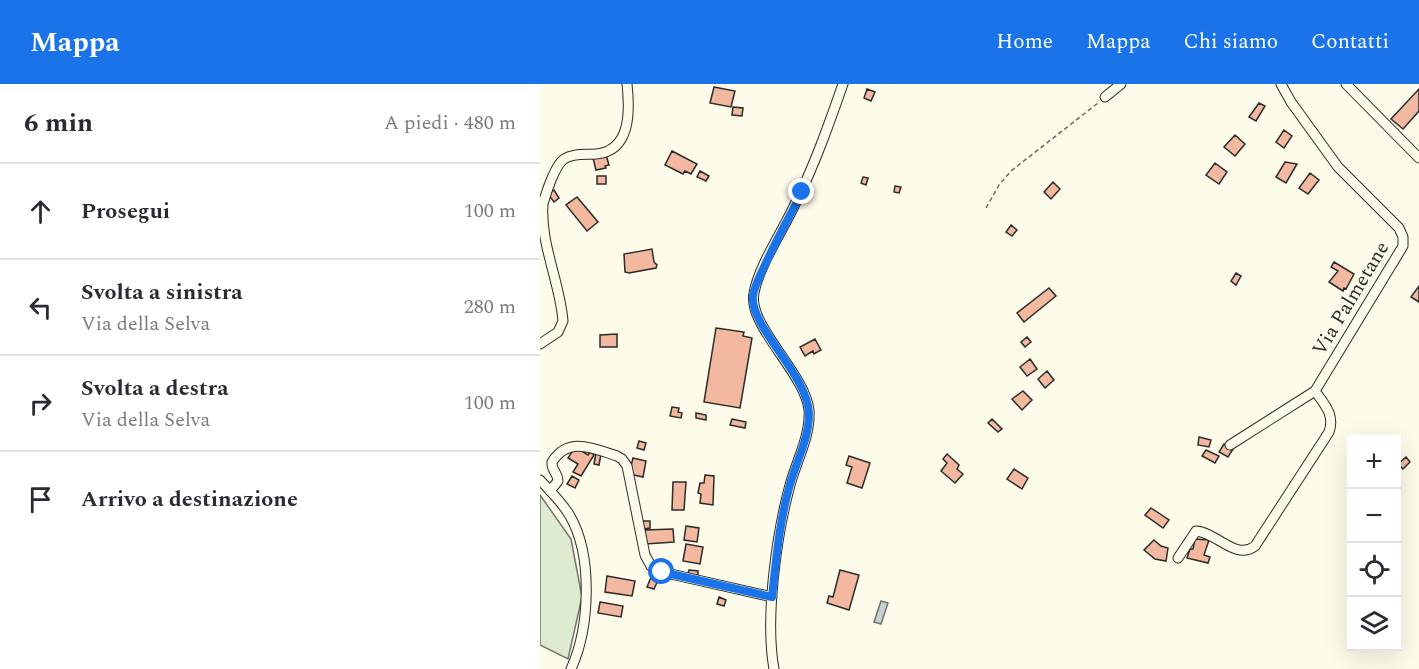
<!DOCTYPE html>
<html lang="it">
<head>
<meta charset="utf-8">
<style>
  body { margin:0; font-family:Spectral,serif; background:#f7f7f7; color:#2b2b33 }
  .controls { position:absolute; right:18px; bottom:18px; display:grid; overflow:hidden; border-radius:0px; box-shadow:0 6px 24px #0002 }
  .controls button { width:54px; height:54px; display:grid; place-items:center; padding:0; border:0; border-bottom:2px solid #e1e1e2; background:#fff; color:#2b2b33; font:30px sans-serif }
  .stop { position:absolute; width:18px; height:18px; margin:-14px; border:4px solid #1a73e8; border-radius:50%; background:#fff }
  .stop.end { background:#1a73e8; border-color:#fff; box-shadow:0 2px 6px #0008 }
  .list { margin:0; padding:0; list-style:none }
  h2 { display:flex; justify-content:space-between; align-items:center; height:78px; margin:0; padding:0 24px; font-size:26px }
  h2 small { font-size:20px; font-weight:400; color:#7c7c81 }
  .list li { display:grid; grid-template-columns:39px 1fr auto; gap:18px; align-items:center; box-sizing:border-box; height:96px; padding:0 24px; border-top:2px solid #e1e1e2 }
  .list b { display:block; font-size:22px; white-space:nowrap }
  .list p { margin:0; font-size:20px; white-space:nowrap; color:#7c7c81 }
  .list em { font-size:20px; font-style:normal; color:#7c7c81 }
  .icon { flex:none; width:33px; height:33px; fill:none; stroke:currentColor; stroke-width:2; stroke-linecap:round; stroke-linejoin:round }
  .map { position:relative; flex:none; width:879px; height:585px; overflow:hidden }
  header { display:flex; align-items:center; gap:36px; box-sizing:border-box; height:84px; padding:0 30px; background:#1a73e8; color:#fff }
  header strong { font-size:28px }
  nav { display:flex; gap:33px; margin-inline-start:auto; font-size:21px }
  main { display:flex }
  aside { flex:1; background:#fff }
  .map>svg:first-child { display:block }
  .green { fill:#deebd1; stroke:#74746e; stroke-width:1.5 }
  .water { fill:#c7d0d0; stroke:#74746e; stroke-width:1.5 }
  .building { fill:#f2b8a0; stroke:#2b2b2b; stroke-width:1.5 }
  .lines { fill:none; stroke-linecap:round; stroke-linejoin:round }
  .minor-casing { stroke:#2b2b2b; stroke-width:11 }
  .path { stroke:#6a6964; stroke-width:1.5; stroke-dasharray:4.5 3; stroke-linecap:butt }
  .minor { stroke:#fdfbea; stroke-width:9 }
  .route { stroke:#1a73e8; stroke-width:8 }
  .labels { text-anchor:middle; stroke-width:4.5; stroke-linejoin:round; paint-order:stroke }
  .street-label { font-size:20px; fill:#2b2b2b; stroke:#fdfbea }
</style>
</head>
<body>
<header>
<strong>Mappa</strong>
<nav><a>Home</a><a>Mappa</a><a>Chi siamo</a><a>Contatti</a></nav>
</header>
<main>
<aside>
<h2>6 min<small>A piedi · 480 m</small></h2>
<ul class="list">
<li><svg class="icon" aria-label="ahead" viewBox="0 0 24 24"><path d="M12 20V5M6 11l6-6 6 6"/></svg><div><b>Prosegui</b></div><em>100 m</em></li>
<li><svg class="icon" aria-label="left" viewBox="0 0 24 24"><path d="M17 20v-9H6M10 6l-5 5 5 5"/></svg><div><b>Svolta a sinistra</b><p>Via della Selva</p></div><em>280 m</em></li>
<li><svg class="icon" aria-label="right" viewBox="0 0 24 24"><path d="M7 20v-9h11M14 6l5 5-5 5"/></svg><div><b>Svolta a destra</b><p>Via della Selva</p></div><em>100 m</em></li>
<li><svg class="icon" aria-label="arrive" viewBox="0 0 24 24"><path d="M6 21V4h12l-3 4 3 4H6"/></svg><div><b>Arrivo a destinazione</b></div></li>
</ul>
</aside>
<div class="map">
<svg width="879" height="585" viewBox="0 0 879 585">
  <rect width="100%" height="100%" fill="#fdfbea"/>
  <path class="green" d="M0,411L31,455L42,513L28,575L0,561Z"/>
  <path class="water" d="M341,517L348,519L341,540L334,538Z"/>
  <path class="building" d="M174,3L195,7L191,23L170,19Z
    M327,5L335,8L331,17L324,14Z
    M879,5V27L863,45L851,35Z
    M719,19L725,22L716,37L709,33Z
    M193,23L203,24L202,32L192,31Z
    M744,46L752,52L744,64L736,58Z
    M695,51L705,60L695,72L684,63Z
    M132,67L157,80L151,90L145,87L143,90L125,81Z
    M66,71L69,81L65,82L66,84L56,86L53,74Z
    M745,78L757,80L746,99L736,93Z
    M675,79L687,88L679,100L666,91Z
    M160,87L169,92L166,97L157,93Z
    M770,89L779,96L768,110L759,104Z
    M57,92H66V100H57Z
    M323,93L328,94L326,101L321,99Z
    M513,98L520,105L511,115L504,108Z
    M355,102L361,103L359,109L354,108Z
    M14,106L19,114L14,118L8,110Z
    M37,113L58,138L47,147L26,121Z
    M471,141L477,146L472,152L466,148Z
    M112,165L114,178L117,181L116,184L89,189L85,188L84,170Z
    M794,178L814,190L806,205L804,204L803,207L789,198L798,187L791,183Z
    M696,189L701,192L696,201L691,197Z
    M879,202V218L871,213Z
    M509,204L516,212L484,238L477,229Z
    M176,244L204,248L203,252L212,254L200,324L164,318Z
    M77,250V263H60V251Z
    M487,253L491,258L485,263L481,258Z
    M275,255L281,266L274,270L273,267L265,272L260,263Z
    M490,275L497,285L487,292L480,283Z
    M507,287L514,296L505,304L498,295Z
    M483,307L492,316L482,326L472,315Z
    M132,323L139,324L138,328L142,329L141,334L130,332Z
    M156,329L166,331V336L156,334Z
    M192,335L206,338L205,344L190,341Z
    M452,335L462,345L458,348L448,339Z
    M659,353L671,356L669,363L658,361Z
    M99,357L106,359L104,366L97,364Z
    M684,360L693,365L688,373L679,368Z
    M35,363L48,371L50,368L54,371L41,392L33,388L38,380L28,374Z
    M666,366L679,372L675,379L662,372Z
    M56,369L61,370L59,381L54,380Z
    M407,370L419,381L417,385L423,390L415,399L401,387L407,379L403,375Z
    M309,372L330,379L322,404L307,399L312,383L306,381Z
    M866,373L870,378L863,385L858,380Z
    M93,374L106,377L103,393L89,390Z
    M474,385L488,394L482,405L467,395Z
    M165,391L174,392L173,421L160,419L161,410L158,409L160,399H164Z
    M32,392L39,396L35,404L27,400Z
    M133,398H146L144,426H132Z
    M611,424L629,436L623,444L605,431Z
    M103,437H110V444L103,445Z
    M146,442L159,444L157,458L144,456Z
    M133,445L134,458L106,460L105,446Z
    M655,455L669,456L664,471L670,473L668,479L647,474L650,465H653Z
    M614,456L621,462L628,464L626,477L615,475L604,466Z
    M146,460L163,463L160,480L143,477Z
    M149,486L158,487V491L148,490Z
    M300,486L319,491L309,526L287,519L289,512L293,513Z
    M112,491L119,494L114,505L107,503Z
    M67,492L95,497L92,512L65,508Z
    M179,513L186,516L184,522L177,520Z
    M60,518L83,522L81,533L58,529Z"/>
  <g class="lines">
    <g class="minor-casing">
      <path id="minor" d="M806,0L879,74
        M565,13L581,0
        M0,260L18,248L23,237C20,198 0,160 3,120C6,109 15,81 24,75C33,69 46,71 56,70C91,67 90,27 87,0
        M690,361L775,307
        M0,396C10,407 22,418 30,432C53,472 50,543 31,585
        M10,407L18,397C18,389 11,386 12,378C28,352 53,364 77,372L82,375L87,382L105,471L111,482L122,488L232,513
        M638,474L656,447C676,448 696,477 715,462L789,348C795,331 785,321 775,307L863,162V153L859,144L798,83L751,18L741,0
        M234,585C225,536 236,454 249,405C255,379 271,353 269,326C265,289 207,241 214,209C219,181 244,145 256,118C275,80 289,40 303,0"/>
    </g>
    <path class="path" d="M446,124L459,101L471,87L558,19"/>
    <use href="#minor" class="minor"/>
  </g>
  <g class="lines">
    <path class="route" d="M122,488L232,513C236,477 239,440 249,404C255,380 269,356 269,330C268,290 209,243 213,211C215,201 220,191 225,181C236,156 250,132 262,108"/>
  </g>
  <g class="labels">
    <g class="street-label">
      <text transform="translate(810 214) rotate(-59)" y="7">Via Palmetane</text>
    </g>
  </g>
</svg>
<div class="controls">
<button>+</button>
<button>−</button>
<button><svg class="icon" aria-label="locate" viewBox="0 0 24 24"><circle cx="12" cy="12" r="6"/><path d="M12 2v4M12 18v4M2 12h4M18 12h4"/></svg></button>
<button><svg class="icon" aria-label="layers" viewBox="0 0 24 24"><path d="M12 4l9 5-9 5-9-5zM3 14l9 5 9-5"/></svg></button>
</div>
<div class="stop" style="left:122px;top:488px"></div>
<div class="stop end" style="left:262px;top:108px"></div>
</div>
</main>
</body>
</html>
